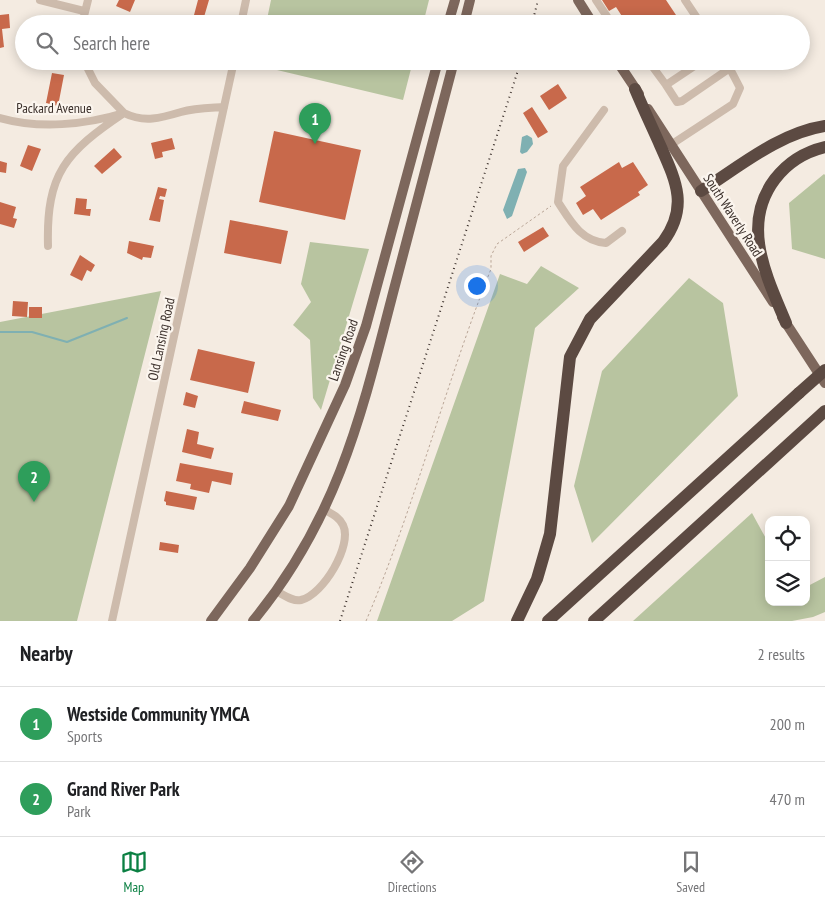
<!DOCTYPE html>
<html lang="en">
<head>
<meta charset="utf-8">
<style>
  body { margin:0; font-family:"PT Sans Narrow",sans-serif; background:#f2f2f2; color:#202124 }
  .controls { position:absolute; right:15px; bottom:15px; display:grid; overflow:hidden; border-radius:10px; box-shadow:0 2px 12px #0003 }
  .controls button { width:45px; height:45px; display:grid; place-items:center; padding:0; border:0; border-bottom:1px solid #e0e0e0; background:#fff; color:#202124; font:25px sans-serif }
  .you { position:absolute; left:476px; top:285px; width:18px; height:18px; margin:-12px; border:4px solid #fff; border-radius:50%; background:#1a73e8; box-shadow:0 0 0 8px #1a73e833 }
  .badge { display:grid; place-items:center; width:32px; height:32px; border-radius:50%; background:#0b8043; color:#fff; font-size:16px; font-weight:700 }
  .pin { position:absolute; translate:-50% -41px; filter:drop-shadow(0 1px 2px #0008) }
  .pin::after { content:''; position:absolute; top:26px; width:18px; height:15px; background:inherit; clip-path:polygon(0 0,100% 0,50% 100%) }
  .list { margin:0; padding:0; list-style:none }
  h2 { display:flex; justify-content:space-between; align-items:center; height:65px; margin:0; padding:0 20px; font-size:21px }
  h2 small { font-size:16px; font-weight:400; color:#757577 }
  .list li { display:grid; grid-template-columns:32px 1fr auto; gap:15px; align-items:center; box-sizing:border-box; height:75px; padding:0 20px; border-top:1px solid #e0e0e0 }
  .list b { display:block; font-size:19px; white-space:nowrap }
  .list p { margin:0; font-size:16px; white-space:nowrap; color:#757577 }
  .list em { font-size:16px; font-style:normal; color:#757577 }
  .icon { flex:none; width:28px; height:28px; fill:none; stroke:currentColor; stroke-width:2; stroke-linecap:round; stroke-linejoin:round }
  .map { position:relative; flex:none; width:825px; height:621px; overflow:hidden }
  .search { position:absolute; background:#fff; box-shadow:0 2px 12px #0003; left:15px; right:15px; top:15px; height:55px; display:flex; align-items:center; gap:12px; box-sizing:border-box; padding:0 18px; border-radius:28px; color:#757577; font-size:19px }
  .sheet { height:215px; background:#fff }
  nav { display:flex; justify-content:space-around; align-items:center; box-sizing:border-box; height:70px; border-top:1px solid #e0e0e0; background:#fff; font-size:14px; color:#757577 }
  nav a { display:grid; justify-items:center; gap:2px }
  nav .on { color:#0b8043 }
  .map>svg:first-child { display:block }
  .green { fill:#b8c4a0 }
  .water { fill:#7fb0b2 }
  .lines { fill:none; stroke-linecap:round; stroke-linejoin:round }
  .stream { stroke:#7fb0b2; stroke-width:2 }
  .building { fill:#c8694b }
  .path { stroke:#b9a596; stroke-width:1; stroke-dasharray:2.5 2.5; stroke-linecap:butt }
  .minor { stroke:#cdbbac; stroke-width:8 }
  .major { stroke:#7d675c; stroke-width:10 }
  .highway { stroke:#5c4a42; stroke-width:12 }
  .rail { stroke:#3b302b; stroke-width:2; stroke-dasharray:1 4; stroke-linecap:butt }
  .highway-bridge { stroke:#5c4a42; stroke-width:12 }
  .labels { text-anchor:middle; stroke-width:4.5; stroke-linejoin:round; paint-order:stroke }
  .street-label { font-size:14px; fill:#3b302b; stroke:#fbf5ee }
</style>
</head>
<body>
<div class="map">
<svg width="825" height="621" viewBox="0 0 825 621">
  <rect width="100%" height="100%" fill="#f4ebe1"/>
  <path class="green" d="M271,0H429L423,24H266Z
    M257,61H413L403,100L256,65Z
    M824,174L825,175V259L792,249L789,203Z
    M310,242L369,249L321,410L313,398L310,340L293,325L311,302L301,284Z
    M541,266L579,288L535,328L484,601L452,621H377L500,274L527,284Z
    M689,278L723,303L738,396L592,543L574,486L602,371Z
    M161,291L77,621H0V322Z
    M752,513L769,544V602H806V587L825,577V612L813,617L792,621H633Z"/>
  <path class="water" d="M527,135L532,138L533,144L527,152L522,154L520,152L522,137Z
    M525,168L527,172L512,216L507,219L503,210L518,169Z"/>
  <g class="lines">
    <path class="stream" d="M0,332H32L67,342L127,318"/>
  </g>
  <path class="building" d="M119,0H135L130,12L116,6Z
    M198,0H209L204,17L194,15Z
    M602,0H666L682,24H627L616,7L609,11Z
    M9,14L10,28L2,29L4,47L0,48V15Z
    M47,20H56V24H47Z
    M182,61H195L194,68L181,65Z
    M52,73L64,75L58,106L46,103Z
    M558,84L567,98L549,110L540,96Z
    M532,107L548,132L538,138L523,113Z
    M274,131L361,150L345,220L259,202Z
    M172,138L175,149L162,152L163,157L155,159L151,143Z
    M28,145L41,149L32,171L20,166Z
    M114,148L122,157L102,174L94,166Z
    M0,161L7,163L6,173L0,172Z
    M619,162L622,168L633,162L648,185L638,192L640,195L601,220L593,209L583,215L576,203L586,196L580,187Z
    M158,187L167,189L165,197L160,196L159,199L164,200L160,222L149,220Z
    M76,198L87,199L86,209H91L90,216L74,214Z
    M0,202L16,207L13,218L17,219L14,228L0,224Z
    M230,220L288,231L281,264L224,253Z
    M543,227L549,236L524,252L518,242Z
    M129,241L154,246L151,258L143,257L142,260L127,253Z
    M80,255L95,265L91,272L87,270L82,281L70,275Z
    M13,301L28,302L27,317L12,316Z
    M29,307H42V318H29Z
    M198,349L255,362L248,393L190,380Z
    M186,392L198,396L195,408L183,405Z
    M244,401L281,410L278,421L241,413Z
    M187,429L199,432L197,444L214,448L211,459L182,452Z
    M180,463L233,473L231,485L212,481L209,493L190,489L191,484L176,481Z
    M166,491L197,497L194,510L166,505V502L164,501Z
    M160,542L179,545L178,553L159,550Z"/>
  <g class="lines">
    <path class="path" d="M366,621C415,506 445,385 491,269V256L497,244L551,206"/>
    <path class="minor" d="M40,0L84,11
      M596,0L612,24
      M685,0L701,24
      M82,24L88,0
      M241,24L246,0
      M644,61L652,66L666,85L702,61
      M621,68L634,61
      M666,85L677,102L682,101L730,68
      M604,110L563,166L558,202C571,222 581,241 606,243L622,231
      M0,118C39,129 85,125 124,113C144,123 161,118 181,112C195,108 210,108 224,107
      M672,144L733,104L740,88L726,61
      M48,246C46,173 66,152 124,113L95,83L84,61
      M276,591C284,595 293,602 301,600C323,595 353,545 343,525C339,517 332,514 325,510
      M112,621L234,61"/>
    <path class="major" d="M578,0L593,24
      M448,24L455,0
      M464,24L470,0
      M617,61L639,94
      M648,109L773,302
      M782,317L825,383
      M211,621L250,568L289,506L345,385L366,326L438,61
      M253,621C337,519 361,417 393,293C413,216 434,138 454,61"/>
    <path class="highway" d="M701,191C739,167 779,133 825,126
      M786,323C767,277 740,225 775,179C788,162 804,152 825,147
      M517,621L537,579L550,534L570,357L590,319L663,242C689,207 676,181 660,145C652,127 643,108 635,89
      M548,621L799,393
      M594,621L825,411"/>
    <path class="rail" d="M532,24L538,0
      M340,621L521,61"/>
    <path class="highway-bridge" d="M799,393L825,370"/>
  </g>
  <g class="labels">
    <g class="street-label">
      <text x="54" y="113">Packard Avenue</text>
      <text transform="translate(733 215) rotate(57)" y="5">South Waverly Road</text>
      <text transform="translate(161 339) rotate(-78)" y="5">Old Lansing Road</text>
      <text transform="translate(343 350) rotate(-71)" y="5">Lansing Road</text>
    </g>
  </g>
</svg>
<div class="controls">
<button><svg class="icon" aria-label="locate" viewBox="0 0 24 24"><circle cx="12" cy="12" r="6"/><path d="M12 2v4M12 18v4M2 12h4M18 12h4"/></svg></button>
<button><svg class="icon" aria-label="layers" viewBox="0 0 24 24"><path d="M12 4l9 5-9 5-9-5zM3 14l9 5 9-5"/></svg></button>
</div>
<div class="you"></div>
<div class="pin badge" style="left:315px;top:144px;background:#2e9e5b">1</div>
<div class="pin badge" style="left:34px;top:502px;background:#2e9e5b">2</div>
<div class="search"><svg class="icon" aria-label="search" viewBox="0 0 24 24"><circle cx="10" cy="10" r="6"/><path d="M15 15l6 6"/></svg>Search here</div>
</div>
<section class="sheet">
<h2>Nearby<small>2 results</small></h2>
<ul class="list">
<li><span class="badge" style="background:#2e9e5b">1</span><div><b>Westside Community YMCA</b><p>Sports</p></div><em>200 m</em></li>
<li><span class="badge" style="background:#2e9e5b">2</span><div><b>Grand River Park</b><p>Park</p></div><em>470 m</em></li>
</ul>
</section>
<nav>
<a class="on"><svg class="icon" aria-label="map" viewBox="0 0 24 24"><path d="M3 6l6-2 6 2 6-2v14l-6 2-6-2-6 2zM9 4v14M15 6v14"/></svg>Map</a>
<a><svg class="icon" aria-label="directions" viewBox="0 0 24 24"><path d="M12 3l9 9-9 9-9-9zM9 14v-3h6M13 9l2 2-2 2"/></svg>Directions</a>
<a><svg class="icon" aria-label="saved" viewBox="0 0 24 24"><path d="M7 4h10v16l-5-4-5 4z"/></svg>Saved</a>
</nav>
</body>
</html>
